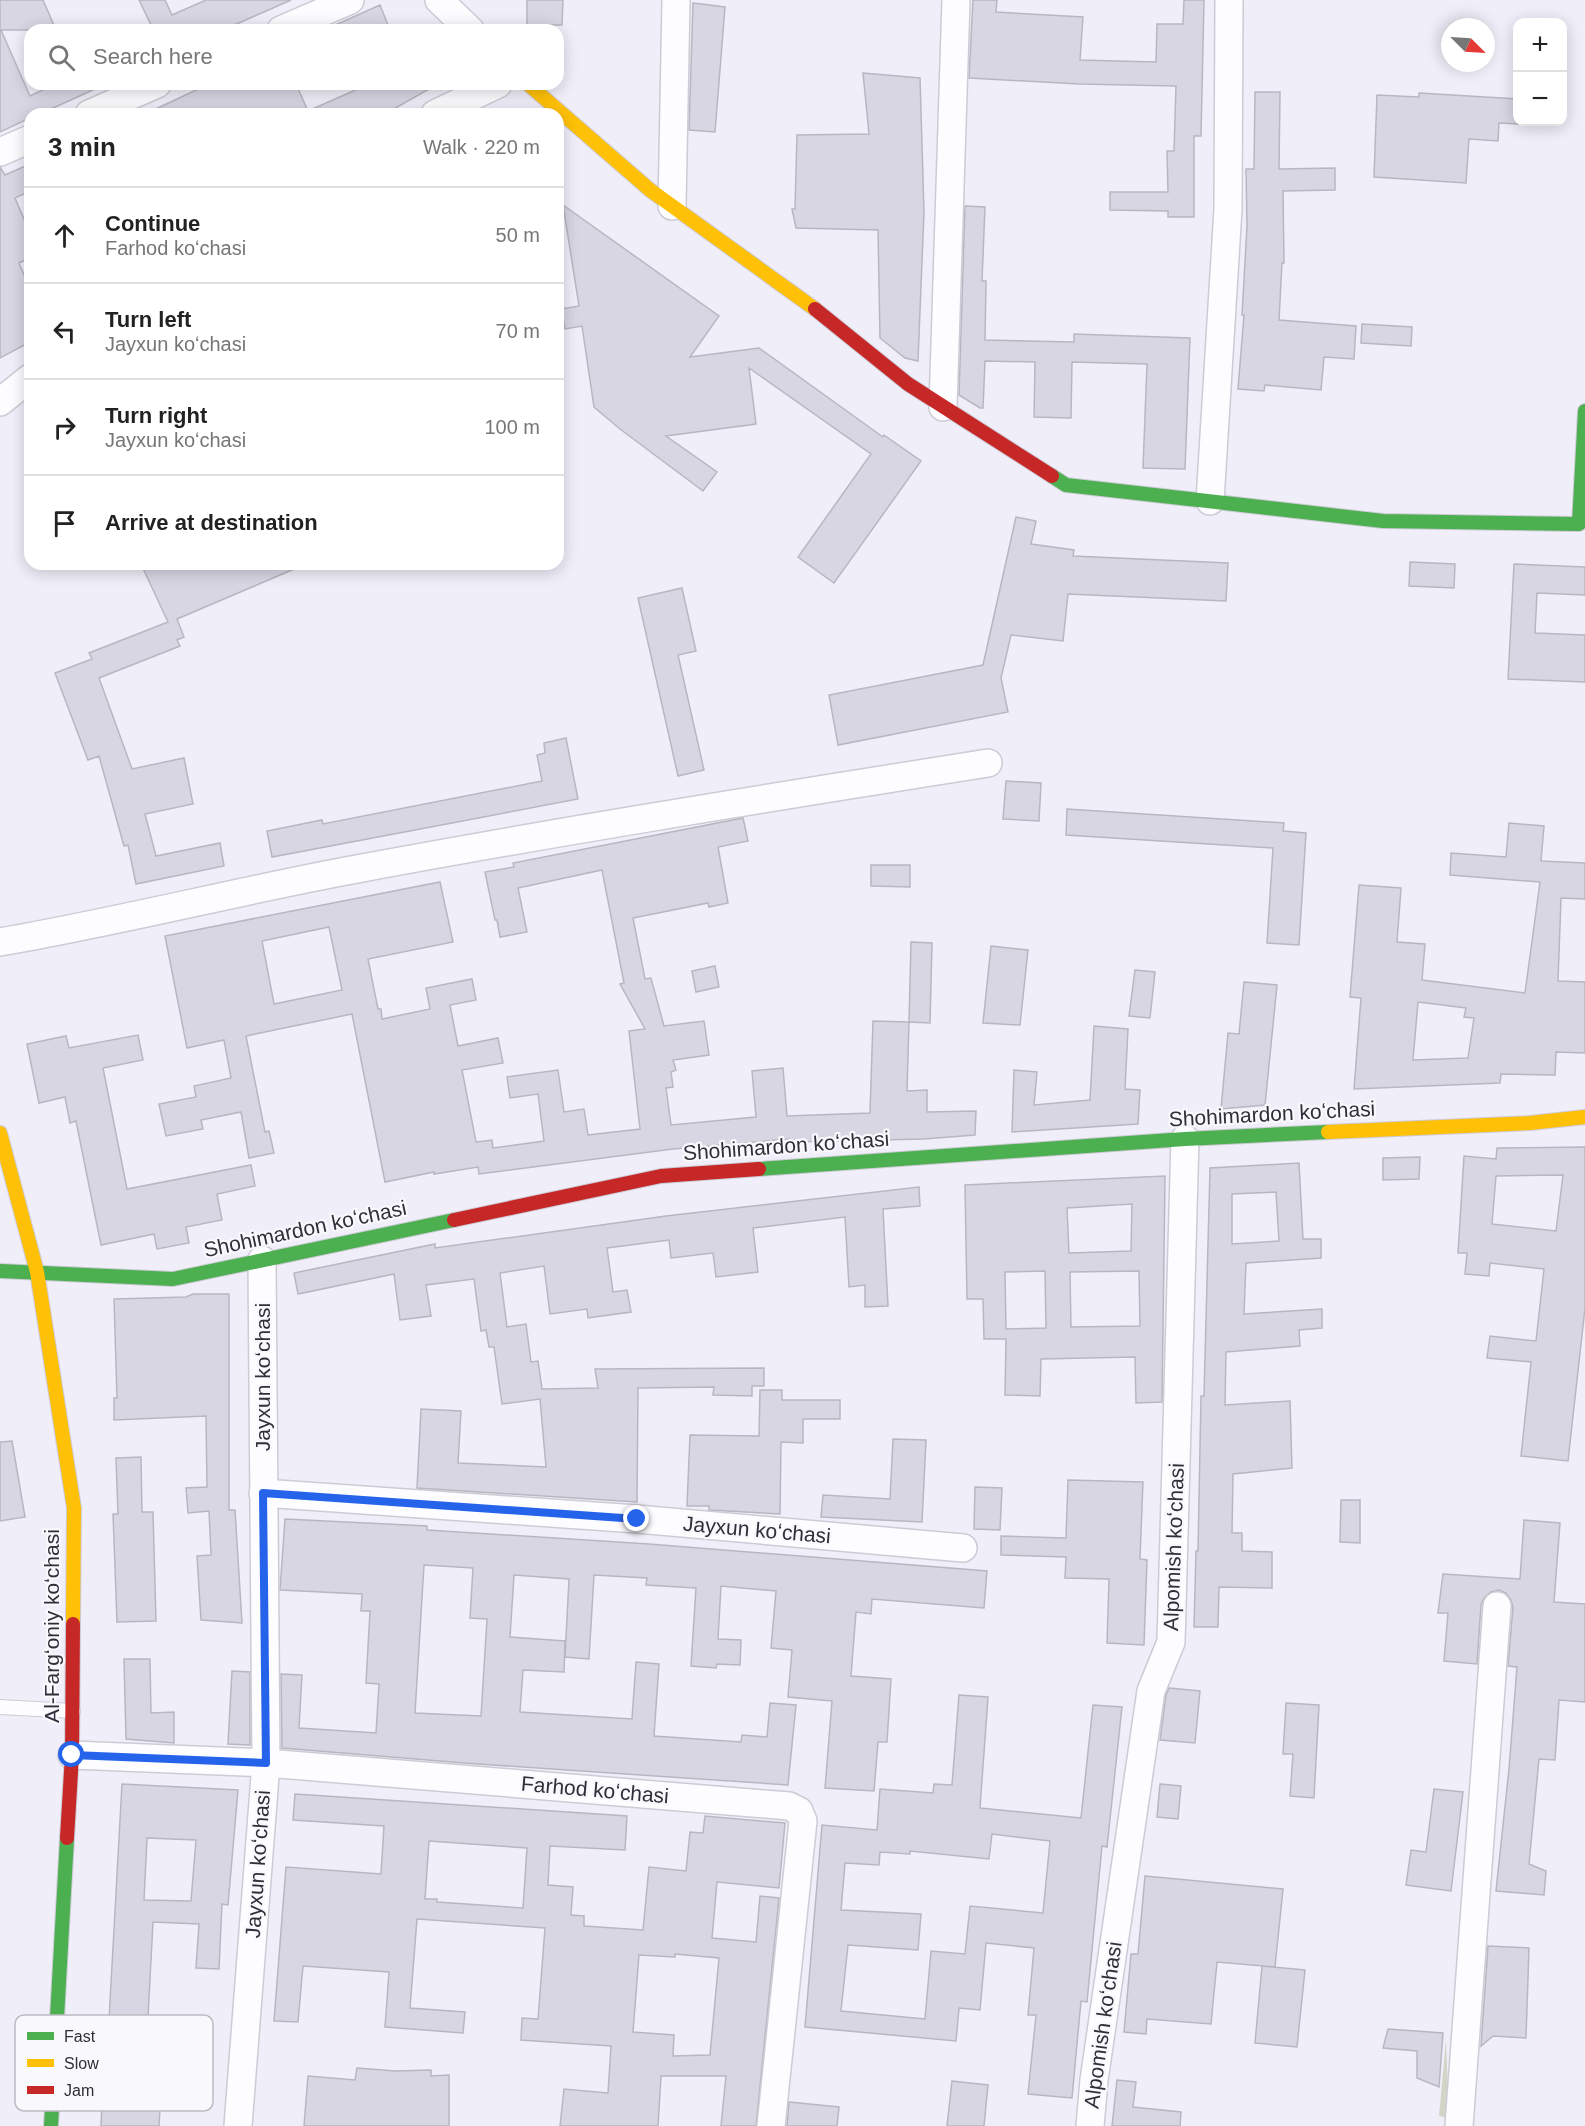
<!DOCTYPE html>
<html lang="en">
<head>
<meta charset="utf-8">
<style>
  body { margin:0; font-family:Arial,sans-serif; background:#f6f6f6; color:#222 }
  .controls { position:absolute; right:18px; top:18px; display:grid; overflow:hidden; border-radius:12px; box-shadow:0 3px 15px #0003 }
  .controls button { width:54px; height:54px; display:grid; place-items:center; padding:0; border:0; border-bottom:2px solid #e0e0e0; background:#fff; color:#222; font:30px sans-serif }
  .compass { position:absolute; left:1441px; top:18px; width:54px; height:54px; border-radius:50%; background:#fff; box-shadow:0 3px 15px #0003; rotate:114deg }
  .stop { position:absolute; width:18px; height:18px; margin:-14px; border:4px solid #2563eb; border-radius:50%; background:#fff }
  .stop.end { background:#2563eb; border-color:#fff; box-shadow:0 2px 6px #0008 }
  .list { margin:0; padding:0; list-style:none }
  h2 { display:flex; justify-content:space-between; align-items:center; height:78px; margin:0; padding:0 24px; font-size:26px }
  h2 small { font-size:20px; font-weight:400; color:#767676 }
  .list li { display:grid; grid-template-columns:39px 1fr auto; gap:18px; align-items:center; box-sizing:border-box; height:96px; padding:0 24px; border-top:2px solid #e0e0e0 }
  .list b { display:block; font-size:22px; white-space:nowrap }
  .list p { margin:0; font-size:20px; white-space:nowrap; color:#767676 }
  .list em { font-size:20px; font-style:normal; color:#767676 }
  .icon { flex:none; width:33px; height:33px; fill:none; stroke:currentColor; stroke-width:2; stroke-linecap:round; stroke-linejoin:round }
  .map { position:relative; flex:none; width:1585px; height:2126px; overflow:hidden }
  .search { position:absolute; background:#fff; box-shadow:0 3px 15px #0003; left:24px; top:24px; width:540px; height:66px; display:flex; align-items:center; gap:15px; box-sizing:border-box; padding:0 21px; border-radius:18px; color:#767676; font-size:22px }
  .panel { position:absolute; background:#fff; box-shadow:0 3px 15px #0003; left:24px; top:108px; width:540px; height:462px; border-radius:18px }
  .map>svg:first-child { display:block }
  .green { fill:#d2d4c6 }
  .building { fill:#d8d6e3; stroke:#b8b7c0; stroke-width:1.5; fill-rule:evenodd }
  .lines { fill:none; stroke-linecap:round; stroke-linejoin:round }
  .lane-casing { stroke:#cdcbd5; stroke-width:16 }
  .street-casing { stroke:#cdcbd5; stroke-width:30 }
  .fast-casing { stroke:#cdcbd5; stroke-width:16 }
  .slow-casing { stroke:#cdcbd5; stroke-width:16 }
  .jam-casing { stroke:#cdcbd5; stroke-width:16 }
  .lane { stroke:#fdfcfe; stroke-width:14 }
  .street { stroke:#fdfcfe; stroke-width:27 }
  .fast { stroke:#4caf50; stroke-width:14 }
  .slow { stroke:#ffc107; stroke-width:14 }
  .jam { stroke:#c62828; stroke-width:14 }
  .route { stroke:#2563eb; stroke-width:8 }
  .labels { text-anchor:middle; stroke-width:4.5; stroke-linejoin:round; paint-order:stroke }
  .street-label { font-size:21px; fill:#302e38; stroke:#f9f8fd }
  .key { fill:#f9f8fd; stroke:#bdbbc2; stroke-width:1.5 }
  .key-label { font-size:16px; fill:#302e38 }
</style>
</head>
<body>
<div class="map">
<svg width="1585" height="2126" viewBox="0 0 1585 2126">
  <rect width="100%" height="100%" fill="#f0eef9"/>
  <path class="green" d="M1446,2040L1449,2118L1439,2116Z"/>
  <path class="building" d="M0,0H43L56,30H1L30,96L55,84H106L40,114H30V118L0,132Z
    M139,0H165L172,15L206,0H291L223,30H140L151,25Z
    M527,0H563L562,25H527Z
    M973,0H997L996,12L1083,17L1080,60L1156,62L1157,24H1183L1184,0H1204L1201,136H1194V217H1168V211L1110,210V192H1168L1167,151H1174L1176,86L1079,84L969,78Z
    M693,3L725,7L715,132L689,130Z
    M380,5L390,30H324Z
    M863,73L920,78L924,212L918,361L905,358L880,338L878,230L796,228L792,209H795L797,135L869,134Z
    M209,84H296L308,111L369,84H438L385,114H145Z
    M1255,92H1280L1279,169L1335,168V190L1283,191L1284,263H1282L1279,320L1356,326L1354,359L1324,357L1321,390L1265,385L1264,391L1238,389L1244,315H1242L1247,226L1246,169H1254Z
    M1419,93L1518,99V124L1499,123L1498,141L1469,139L1466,183L1374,177L1377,95L1419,97Z
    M30,164V191L15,198L30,233V258L19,263L30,289V342L0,358V167L5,175Z
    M563,205L719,316L690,357L759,348L883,437L884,435L921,461L834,583L798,557L871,454L749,368L756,424L666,436L717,472L703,491L620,429L594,407L582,326L565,329L561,309L579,306Z
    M965,206L985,207L982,281H986L985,340L1074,342V334L1190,338L1185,469L1143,468L1147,364L1072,362L1071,418L1034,417L1035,362L985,361L983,408H980L959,395Z
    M1362,324L1412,327L1411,346L1361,343Z
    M1016,517L1036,521L1031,544L1074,550L1073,556L1228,563L1226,601L1068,594L1063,641L1011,635L1001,678L1008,712L838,745L829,695L983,665Z
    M1410,562L1455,564L1454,588L1409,586Z
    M141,564H306L177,619L184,637L177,640L180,646L99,678L132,769L184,758L193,804L145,814L156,856L220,843L224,866L136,884L128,845L124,846L99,756L88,760L55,673L92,659L89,653L168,622Z
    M1514,564L1585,567V595L1537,593L1535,633L1585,635V682L1508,679Z
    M682,588L696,651L678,655L704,770L678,776L638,598Z
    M566,738L578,799L272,857L267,831L322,820L323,824L542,781L537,755L545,753L544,743Z
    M1006,781L1041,783L1039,821L1003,819Z
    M1067,809L1284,823L1283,831L1306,833L1299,945L1267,943L1273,848L1066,835Z
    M743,818L748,841L718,847L728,903L709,907L708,903L633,918L645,979L651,978L664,1026L704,1021L709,1055L673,1060L676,1070L671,1072L673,1087L666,1088L671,1125L756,1117L752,1071L783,1068L787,1116L870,1113L873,1021L909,1022L907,1091L927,1090V1112L976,1111L975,1135L924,1139L789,1142V1139L673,1149L479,1174L478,1167L434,1174V1172L385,1182L352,1014L246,1036L265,1132L269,1131L274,1153L249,1158L241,1112L201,1120L203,1129L166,1136L159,1104L196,1097L194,1086L231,1078L224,1040L187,1048L165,936L440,882L453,942L368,959L378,1009H381L382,1019L430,1009L426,988L472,979L476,1000L450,1005L458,1046L498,1038L503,1063L462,1070L476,1142L492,1140L493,1148L544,1141L538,1094L510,1098L507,1077L558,1070L564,1112L584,1109L588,1135L640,1129L629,1031L645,1029L620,984L624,983L602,870L518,888L527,932L500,937L497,920H495L485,872L514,867L513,863ZM329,927L342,990L274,1004L262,941Z
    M1509,823L1544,826L1541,861L1585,863V899L1561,898L1558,981L1585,982V1053L1556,1052L1555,1075L1501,1074L1500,1083L1354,1089L1361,998L1350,997L1359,885L1401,888L1397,942L1425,944L1422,980L1525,993L1540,882L1450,875L1451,853L1506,857ZM1418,1002L1466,1008L1464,1017L1474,1018L1468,1058L1413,1060Z
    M871,865H910V887L871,886Z
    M911,942L932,943L930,1023L909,1022Z
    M991,946L1028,950L1020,1025L983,1023Z
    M715,966L719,987L696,992L692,971Z
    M1135,970L1155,972L1150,1018L1129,1016Z
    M1244,982L1277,985L1265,1105L1221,1109L1228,1033L1239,1034Z
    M1094,1026L1128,1029L1125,1089L1140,1090L1138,1124L1012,1132L1014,1070L1037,1072L1034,1105L1090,1100Z
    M138,1035L143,1060L103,1068L127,1189L251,1165L255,1186L217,1194L222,1220L186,1227L189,1243L157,1249L154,1234L101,1245L76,1121L70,1123L65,1097L39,1103L27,1044L66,1036L69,1048Z
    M1585,1147V1308L1568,1461L1521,1456L1531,1362L1487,1358L1490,1336L1536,1341L1544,1269L1490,1263L1489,1276L1465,1274L1467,1253H1458L1464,1156L1496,1159L1497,1148ZM1563,1175L1556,1231L1492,1224L1496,1176Z
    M1420,1157L1419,1179L1383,1180V1158Z
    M1299,1163L1303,1239H1321V1258L1246,1263L1244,1314L1322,1309V1328L1299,1330L1300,1346L1226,1352L1225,1405L1290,1401L1292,1468L1233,1474L1232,1533H1242V1551L1272,1552V1588L1219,1587L1218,1627H1194L1196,1551H1198L1201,1396H1204L1210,1168ZM1276,1192L1279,1241L1232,1244V1194Z
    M1165,1176L1162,1402L1136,1403L1135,1357L1041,1359L1040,1396L1005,1395L1006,1339H984L983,1299H967L965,1185ZM1132,1204L1131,1251L1069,1253L1067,1208ZM1045,1271L1046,1328L1006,1329L1005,1272ZM1139,1271L1140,1326L1071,1327L1070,1272Z
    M919,1187L920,1206L883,1209L888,1306L865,1307V1285L849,1287L845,1217L753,1228L758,1272L716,1277L713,1253L671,1258L669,1240L607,1248L613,1292L627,1290L631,1312L588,1318L587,1309L550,1314L544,1266L500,1273L507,1327L526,1324L531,1362L538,1361L542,1389L598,1388L595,1369L764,1368V1386H752V1396L713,1395L714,1387L638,1388L637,1502L417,1488L421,1409L461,1411L458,1463L546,1467L540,1399L502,1404L494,1347H489L486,1330L481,1331L474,1279L426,1285L431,1316L400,1320L394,1274L298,1294L294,1273L435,1244V1248L666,1216Z
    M193,1294H229V1510H235L242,1623L201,1620L197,1556L211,1555L209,1511L188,1513L186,1488L207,1487L206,1416L114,1420V1398H117L114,1299L186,1297Z
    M760,1390H782V1400H840V1419H803V1443L781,1442L780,1514L709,1510V1506H687L690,1435L759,1436Z
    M893,1439L926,1440L922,1522L821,1517L823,1495L890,1499Z
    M12,1441L25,1517L0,1521V1442Z
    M141,1457L142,1512H153L156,1621L117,1622L113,1514H118L116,1458Z
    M1068,1480L1143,1482L1140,1559L1147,1560L1144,1645L1107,1643L1109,1579L1065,1578L1066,1557L1001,1555V1536L1066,1538Z
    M975,1487L1002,1488L1000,1530L974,1529Z
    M1341,1500H1360V1543L1340,1542Z
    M285,1519L427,1526V1530L649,1544L987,1571L984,1608L872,1599L871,1614L856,1612L851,1676L891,1679L887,1742H878L874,1791L825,1788L832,1701L788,1697L792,1650L771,1648L776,1591L721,1586L718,1639L741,1640L740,1665L717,1664L716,1668L691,1666L696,1588L646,1585L647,1578L594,1575L589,1659L565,1657L569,1579L514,1575L510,1637L565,1641L564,1672L523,1670L520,1712L632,1719L636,1662L659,1664L654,1736L741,1742L742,1735L767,1737L770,1703L796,1705L788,1785L464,1763L282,1748L281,1674L302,1675L299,1728L376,1733L379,1684L366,1683L370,1611H361L362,1594L280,1590ZM424,1565L473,1568L470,1618L487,1619L481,1716L415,1713Z
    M1524,1520L1560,1523L1554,1602L1585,1604V1702L1559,1700L1555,1760L1539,1759L1529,1864L1546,1871L1544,1895L1496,1891L1509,1769L1517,1667L1508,1666L1513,1607L1511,1600L1506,1593L1499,1590L1491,1592L1484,1598L1481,1605L1477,1664L1444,1661L1448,1613H1438L1443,1574L1520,1579Z
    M124,1659H150L151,1713L174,1712V1743L126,1739Z
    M232,1671L250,1672V1745L228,1744Z
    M1169,1688L1200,1691L1195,1743L1160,1740L1166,1695Z
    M959,1695L988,1697L980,1808L1081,1818L1093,1705L1122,1707L1107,1847L1102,1846L1087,2002L1081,2001L1072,2098L1028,2094L1036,2015H1028L1034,1948L986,1943L980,2010L959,2008L956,2041L805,2027L822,1825L877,1830L880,1789L933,1793L934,1784L952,1785ZM992,1834L1050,1841L1043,1913L970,1906L965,1954L931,1951L925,2019L841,2011L848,1945L918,1950L921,1914L841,1910L845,1863L879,1865L880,1852L910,1854V1851L989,1859Z
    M1286,1703L1319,1705L1314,1798L1290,1796L1293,1754H1283Z
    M122,1784L238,1790L228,1905L222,1904L219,1969L196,1968L199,1924L153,1922L146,2055L163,2056L159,2126H101L104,2056H107ZM147,1838L196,1840L191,1901L144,1900Z
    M1160,1784L1181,1786L1178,1819L1157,1817Z
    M1434,1789L1463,1792L1451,1891L1406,1885L1411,1850L1426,1852Z
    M295,1794L627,1816L625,1850L550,1846L548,1885L573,1887L571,1915L584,1916V1926L643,1930L649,1867L686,1871L690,1832L703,1833L705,1816L785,1823L779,1888L717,1882L712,1938L756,1942L760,1896L779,1898L756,2126H721L726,2076H661L658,2126H560L564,2089L608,2093L611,2046L521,2040L522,2018L538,2019L545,1928L417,1919L410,2008L465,2012L463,2033L385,2027L389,1972L303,1966L298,2022L274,2021L286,1867L381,1874L384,1826L293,1820ZM429,1841L527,1848L523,1908L437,1902V1899H425ZM675,1954L719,1958L710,2055L673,2056L674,2035L633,2032L639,1955L675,1957Z
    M1145,1876L1283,1889L1275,1967L1217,1962L1211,2024L1147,2019L1146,2034L1124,2032L1131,1954H1138Z
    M1488,1946L1529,1948L1526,2038L1493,2036L1481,2046Z
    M1262,1966L1305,1970L1297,2047L1255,2043Z
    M1388,2029L1443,2033L1439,2087L1417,2078V2051L1383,2048Z
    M357,2068L395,2071L431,2070V2076L449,2075V2126H304L308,2076L355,2080Z
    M1117,2080L1136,2082L1133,2107L1181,2112L1180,2126H1112Z
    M952,2081L988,2085L984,2126H947Z
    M789,2102L839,2107L837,2126H787Z"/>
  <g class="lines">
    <g class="lane-casing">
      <path id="lane" d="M0,1707L73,1711"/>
    </g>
    <g class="street-casing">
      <path id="street" d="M439,0L470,30
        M281,30L350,0
        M89,114L157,84
        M435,114L498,84
        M0,152L30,139
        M672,206L676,0
        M0,402L30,378
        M943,407L956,0
        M1210,501L1228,209L1229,0
        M0,942C116,922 230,893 346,871C559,831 774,797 988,763
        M263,1493L637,1519L963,1548
        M72,1755L266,1763L789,1806L799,1811L803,1821L771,2126
        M238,2126L266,1763L262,1260
        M1090,2126L1094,2080L1151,1691L1171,1642L1185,1139
        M1459,2126L1497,1606"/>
    </g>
    <g class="fast-casing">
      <path id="fast" d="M1052,476L1066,485L1383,521L1579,524L1585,411
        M759,1169L1185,1139L1328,1132
        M0,1271L173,1279L454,1220
        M51,2126L67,1838"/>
    </g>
    <g class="slow-casing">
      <path id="slow" d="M528,84L650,190L815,309
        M1328,1132L1530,1123L1585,1117
        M0,1133L37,1272L74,1508L73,1624"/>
    </g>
    <g class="jam-casing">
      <path id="jam" d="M815,309L908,384L1052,476
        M454,1220L661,1176L759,1169
        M67,1838L72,1755L73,1624"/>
    </g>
    <use href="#lane" class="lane"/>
    <use href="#street" class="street"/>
    <use href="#fast" class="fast"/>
    <use href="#slow" class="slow"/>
    <use href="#jam" class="jam"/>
  </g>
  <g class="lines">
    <path class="route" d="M72,1755L266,1763L263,1493L637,1519"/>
  </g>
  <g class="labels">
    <g class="street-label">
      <text transform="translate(1272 1114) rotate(-3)" y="7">Shohimardon koʻchasi</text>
      <text transform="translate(786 1146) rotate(-4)" y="7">Shohimardon koʻchasi</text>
      <text transform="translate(305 1229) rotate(-12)" y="7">Shohimardon koʻchasi</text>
      <text transform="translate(263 1377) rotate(-90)" y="7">Jayxun koʻchasi</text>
      <text transform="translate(757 1530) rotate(5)" y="7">Jayxun koʻchasi</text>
      <text transform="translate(1174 1547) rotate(-88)" y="7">Alpomish koʻchasi</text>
      <text transform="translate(52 1626) rotate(-90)" y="7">Al-Fargʻoniy koʻchasi</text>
      <text transform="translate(595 1790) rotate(5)" y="7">Farhod koʻchasi</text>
      <text transform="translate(258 1864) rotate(-86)" y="7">Jayxun koʻchasi</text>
      <text transform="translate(1103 2025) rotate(-82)" y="7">Alpomish koʻchasi</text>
    </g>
  </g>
  <rect x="15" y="2015" width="198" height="96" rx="9" class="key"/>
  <rect x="27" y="2032" width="27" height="8" fill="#4caf50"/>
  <rect x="27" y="2059" width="27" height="8" fill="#ffc107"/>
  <rect x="27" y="2086" width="27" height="8" fill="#c62828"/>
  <g class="key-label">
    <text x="64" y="2042">Fast</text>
    <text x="64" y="2069">Slow</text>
    <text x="64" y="2096">Jam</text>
  </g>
</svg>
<div class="controls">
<button>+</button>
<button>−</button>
</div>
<svg class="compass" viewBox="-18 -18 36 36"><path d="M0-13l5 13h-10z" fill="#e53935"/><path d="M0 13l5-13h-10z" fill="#767676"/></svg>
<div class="stop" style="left:72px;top:1755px"></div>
<div class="stop end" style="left:637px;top:1519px"></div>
<div class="search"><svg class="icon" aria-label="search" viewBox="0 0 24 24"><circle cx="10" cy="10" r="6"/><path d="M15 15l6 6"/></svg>Search here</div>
<section class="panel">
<h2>3 min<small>Walk · 220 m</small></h2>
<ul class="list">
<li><svg class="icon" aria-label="ahead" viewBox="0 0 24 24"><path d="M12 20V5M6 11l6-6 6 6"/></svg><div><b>Continue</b><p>Farhod koʻchasi</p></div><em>50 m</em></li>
<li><svg class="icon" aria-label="left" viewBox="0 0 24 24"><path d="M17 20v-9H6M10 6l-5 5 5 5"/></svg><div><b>Turn left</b><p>Jayxun koʻchasi</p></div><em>70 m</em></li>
<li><svg class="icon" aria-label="right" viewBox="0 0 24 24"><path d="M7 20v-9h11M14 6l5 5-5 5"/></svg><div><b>Turn right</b><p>Jayxun koʻchasi</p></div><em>100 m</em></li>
<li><svg class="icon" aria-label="arrive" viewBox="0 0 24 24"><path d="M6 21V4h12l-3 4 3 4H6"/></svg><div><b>Arrive at destination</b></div></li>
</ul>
</section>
</div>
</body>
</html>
